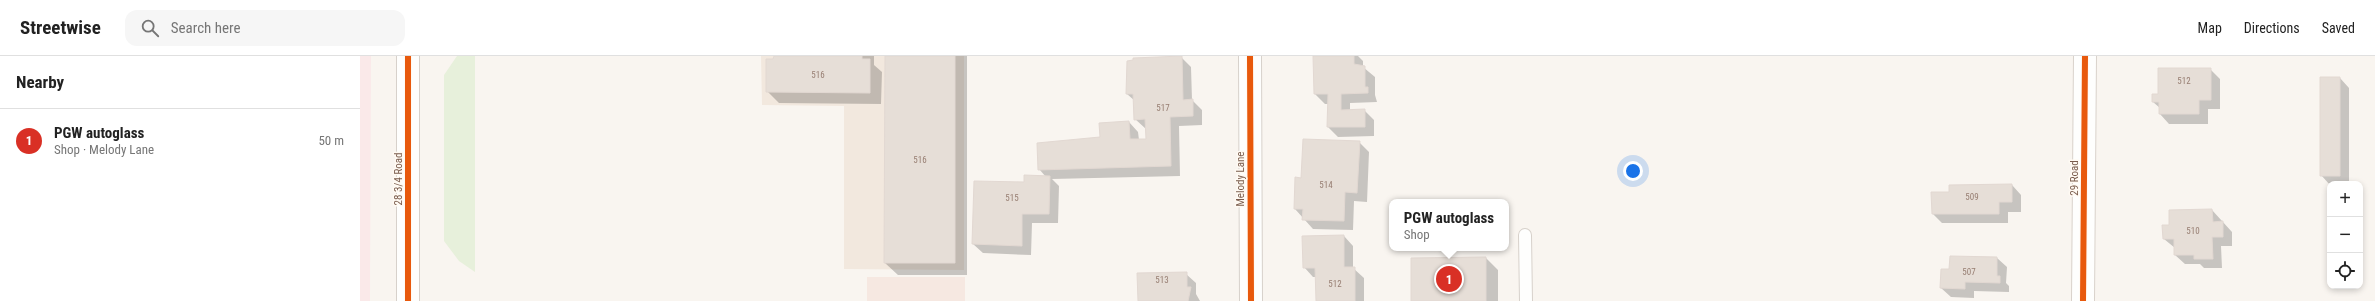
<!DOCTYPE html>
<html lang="en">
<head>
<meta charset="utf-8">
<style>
  body { margin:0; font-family:"Roboto Condensed",sans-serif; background:#f6f6f6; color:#222 }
  .controls { position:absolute; right:12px; bottom:12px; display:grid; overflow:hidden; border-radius:8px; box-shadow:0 2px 6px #0003 }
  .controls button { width:36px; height:36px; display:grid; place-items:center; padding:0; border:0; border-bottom:1px solid #e0e0e0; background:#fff; color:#222; font:20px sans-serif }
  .you { position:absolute; left:1273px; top:115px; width:14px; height:14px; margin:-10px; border:3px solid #fff; border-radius:50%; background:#1a73e8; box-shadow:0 0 0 6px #1a73e833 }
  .badge { display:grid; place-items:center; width:26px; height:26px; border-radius:50%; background:#d93025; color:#fff; font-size:13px; font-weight:700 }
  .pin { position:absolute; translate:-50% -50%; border:2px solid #fff; box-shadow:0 1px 4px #0006 }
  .popup { position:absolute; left:1029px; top:143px; width:120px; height:52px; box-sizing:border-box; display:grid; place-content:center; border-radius:8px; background:#fff; filter:drop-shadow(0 1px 3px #0005); font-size:13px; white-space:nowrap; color:#767676 }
  .popup b { font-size:15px; color:#222 }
  .popup::after { content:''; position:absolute; left:50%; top:100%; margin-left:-8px; border:8px solid transparent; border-top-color:#fff }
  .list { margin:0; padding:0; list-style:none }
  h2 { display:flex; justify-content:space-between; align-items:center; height:52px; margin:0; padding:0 16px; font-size:17px }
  h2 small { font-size:13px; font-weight:400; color:#767676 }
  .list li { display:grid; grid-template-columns:26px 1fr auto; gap:12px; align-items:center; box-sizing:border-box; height:64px; padding:0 16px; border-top:1px solid #e0e0e0 }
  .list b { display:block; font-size:15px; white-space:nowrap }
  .list p { margin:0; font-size:13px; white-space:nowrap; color:#767676 }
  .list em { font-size:13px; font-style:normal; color:#767676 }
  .icon { flex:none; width:22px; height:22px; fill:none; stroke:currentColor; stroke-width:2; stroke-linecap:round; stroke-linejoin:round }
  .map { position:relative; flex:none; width:2015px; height:245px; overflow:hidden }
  header { display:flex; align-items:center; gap:24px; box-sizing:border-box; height:56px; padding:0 20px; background:#fff; border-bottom:1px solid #e0e0e0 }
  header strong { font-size:19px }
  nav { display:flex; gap:22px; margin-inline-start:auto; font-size:14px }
  .search { width:280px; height:36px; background:#f6f6f6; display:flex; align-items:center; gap:10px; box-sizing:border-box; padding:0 14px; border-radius:12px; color:#767676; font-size:15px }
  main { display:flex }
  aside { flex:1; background:#fff }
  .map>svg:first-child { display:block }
  .residential { fill:#f2e8de }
  .commercial { fill:#f6e8e1 }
  .medical { fill:#fae9e9 }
  .green { fill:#e7f0db }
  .shadow { fill:#0003 }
  .building { fill:#e6ded7; stroke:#e2d8d2 }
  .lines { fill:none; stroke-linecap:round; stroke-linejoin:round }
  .service-casing { stroke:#d7d1cb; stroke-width:14 }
  .minor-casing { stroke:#d7d1cb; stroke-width:24 }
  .tertiary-casing { stroke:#d7d1cb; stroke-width:24 }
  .secondary-casing { stroke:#d9d2cb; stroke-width:24 }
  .service { stroke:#fefefd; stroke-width:12 }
  .minor { stroke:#fefefd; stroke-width:22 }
  .tertiary { stroke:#fefefd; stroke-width:22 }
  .secondary { stroke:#fefefd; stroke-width:22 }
  .cycleway-casing { stroke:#fffaf3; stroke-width:8 }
  .cycleway { stroke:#e8590c; stroke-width:6 }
  .labels { text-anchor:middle; stroke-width:3; stroke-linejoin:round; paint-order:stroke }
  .number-label { font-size:9px; fill:#977e72 }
  .street-label { font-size:11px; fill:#7a5c4d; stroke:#fffaf3 }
</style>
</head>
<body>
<header>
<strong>Streetwise</strong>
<div class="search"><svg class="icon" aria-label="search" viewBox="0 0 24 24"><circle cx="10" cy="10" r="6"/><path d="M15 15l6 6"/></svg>Search here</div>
<nav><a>Map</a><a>Directions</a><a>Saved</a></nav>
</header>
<main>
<aside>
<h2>Nearby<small></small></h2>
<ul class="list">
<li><span class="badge">1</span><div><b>PGW autoglass</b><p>Shop · Melody Lane</p></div><em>50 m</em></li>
</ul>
</aside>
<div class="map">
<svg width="2015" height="245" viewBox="0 0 2015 245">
  <rect width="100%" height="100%" fill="#f9f5f0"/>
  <path class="residential" d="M401,0H604V214L484,213V50L402,49Z"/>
  <path class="commercial" d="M507,221H605V245H507Z"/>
  <path class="medical" d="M0,0H11L10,245H0Z"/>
  <path class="green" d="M97,0H115V216L99,205L84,185V19Z"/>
  <path class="shadow" d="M415,0H514V9L522,16L521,48L419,47L407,35Z
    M526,0H607V219H538L525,207Z
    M954,0H998L1003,5V11L1015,21V39L1017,46L990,47V55L1004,54L1014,64V80L978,81L968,71L969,48H965L955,38Z
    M821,1L831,11L832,44L842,54V69L819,70L820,120L692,123L699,130L698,167H672L671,199L623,197L613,188L665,127L686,121L679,113L769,66L778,76L779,84L787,83L786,73L775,63V45L767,38Z
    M1850,13L1860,23V53H1848V68H1809L1800,58V52L1793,46L1799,39Z
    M1980,22L1989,32V128L1970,129L1961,119Z
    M999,86L1009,96L1007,146L994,145L993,174L953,173L935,153L942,123Z
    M1652,129L1661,139V156H1648V167H1582L1573,158L1590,137Z
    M1852,154L1872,176V190H1861L1862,212H1844L1840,208H1825L1815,199V192L1804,183L1810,170Z
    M984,180L993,190V212L1004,222V245H957L956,221H953L944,211Z
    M1126,202L1138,214V245H1052Z
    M1637,202L1647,211L1646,227L1649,230V236L1614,235V242L1591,241L1581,232L1590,214Z
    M826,218L836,227V238L840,245H779Z"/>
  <path class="building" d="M414,0H502V3H510V37L406,36V3H413Z
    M525,0H595V207H524Z
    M822,0L823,44L833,43V60L810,61L811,110L678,114L677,87L740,81L739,67L769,65L770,83H786L785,63L774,64L773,38H766L767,5L773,4V2Z
    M953,0H994V8L1005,10V31H1008V37L981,38V54L1005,53V71H967L968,38H954Z
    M1798,12H1851V44H1839V58H1799V46H1792V38H1798Z
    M1960,21H1980V120H1960Z
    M943,83L1000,85L997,137L985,136L984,165L942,164L943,153H934L935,121L941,122Z
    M664,119L690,120L689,158H662V190L612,188L614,125L664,126Z
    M1652,128V146H1639V158H1572L1571,136H1589V129Z
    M1852,153L1853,166L1863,165V181H1852L1853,203H1834V199H1814V183H1803L1802,169H1809V154Z
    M984,179V211H995V245H956L955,212H943L942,180Z
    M1590,200L1637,201V220H1640V227L1605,226V233L1580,232L1581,213H1589Z
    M1126,201V245H1051V202Z
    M827,216V231H831L828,245H778L777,217Z"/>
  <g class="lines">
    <g class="service-casing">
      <path id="service" d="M1165,179L1166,245"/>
    </g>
    <g class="minor-casing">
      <path id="minor" d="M890,0L891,245"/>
    </g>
    <g class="tertiary-casing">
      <path id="tertiary" d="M48,0V245"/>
    </g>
    <g class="secondary-casing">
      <path id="secondary" d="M1723,245L1725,0"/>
    </g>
    <use href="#service" class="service"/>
    <use href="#minor" class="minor"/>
    <use href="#tertiary" class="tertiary"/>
    <use href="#secondary" class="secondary"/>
    <g class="cycleway-casing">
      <path id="cycleway" d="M48,0V245
        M890,0L891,245
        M1723,245L1725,0"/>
    </g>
    <use href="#cycleway" class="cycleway"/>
  </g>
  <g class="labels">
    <g class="number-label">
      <text x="458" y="22">516</text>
      <text x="1824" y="28">512</text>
      <text x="803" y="55">517</text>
      <text x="560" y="107">516</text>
      <text x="966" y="132">514</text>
      <text x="1612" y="144">509</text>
      <text x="652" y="145">515</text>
      <text x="1833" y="178">510</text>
      <text x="1609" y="219">507</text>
      <text x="802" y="227">513</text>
      <text x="975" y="231">512</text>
    </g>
    <g class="street-label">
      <text transform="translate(1714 122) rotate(-90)" y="4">29 Road</text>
      <text transform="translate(38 123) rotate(-90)" y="4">28 3/4 Road</text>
      <text transform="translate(880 123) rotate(-90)" y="4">Melody Lane</text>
    </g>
  </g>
</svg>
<div class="controls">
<button>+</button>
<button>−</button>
<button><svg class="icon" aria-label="locate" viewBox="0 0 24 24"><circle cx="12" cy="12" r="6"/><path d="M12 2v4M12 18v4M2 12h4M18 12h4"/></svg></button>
</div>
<div class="you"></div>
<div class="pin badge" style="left:1089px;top:223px">1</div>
<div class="popup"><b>PGW autoglass</b>Shop</div>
</div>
</main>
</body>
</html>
